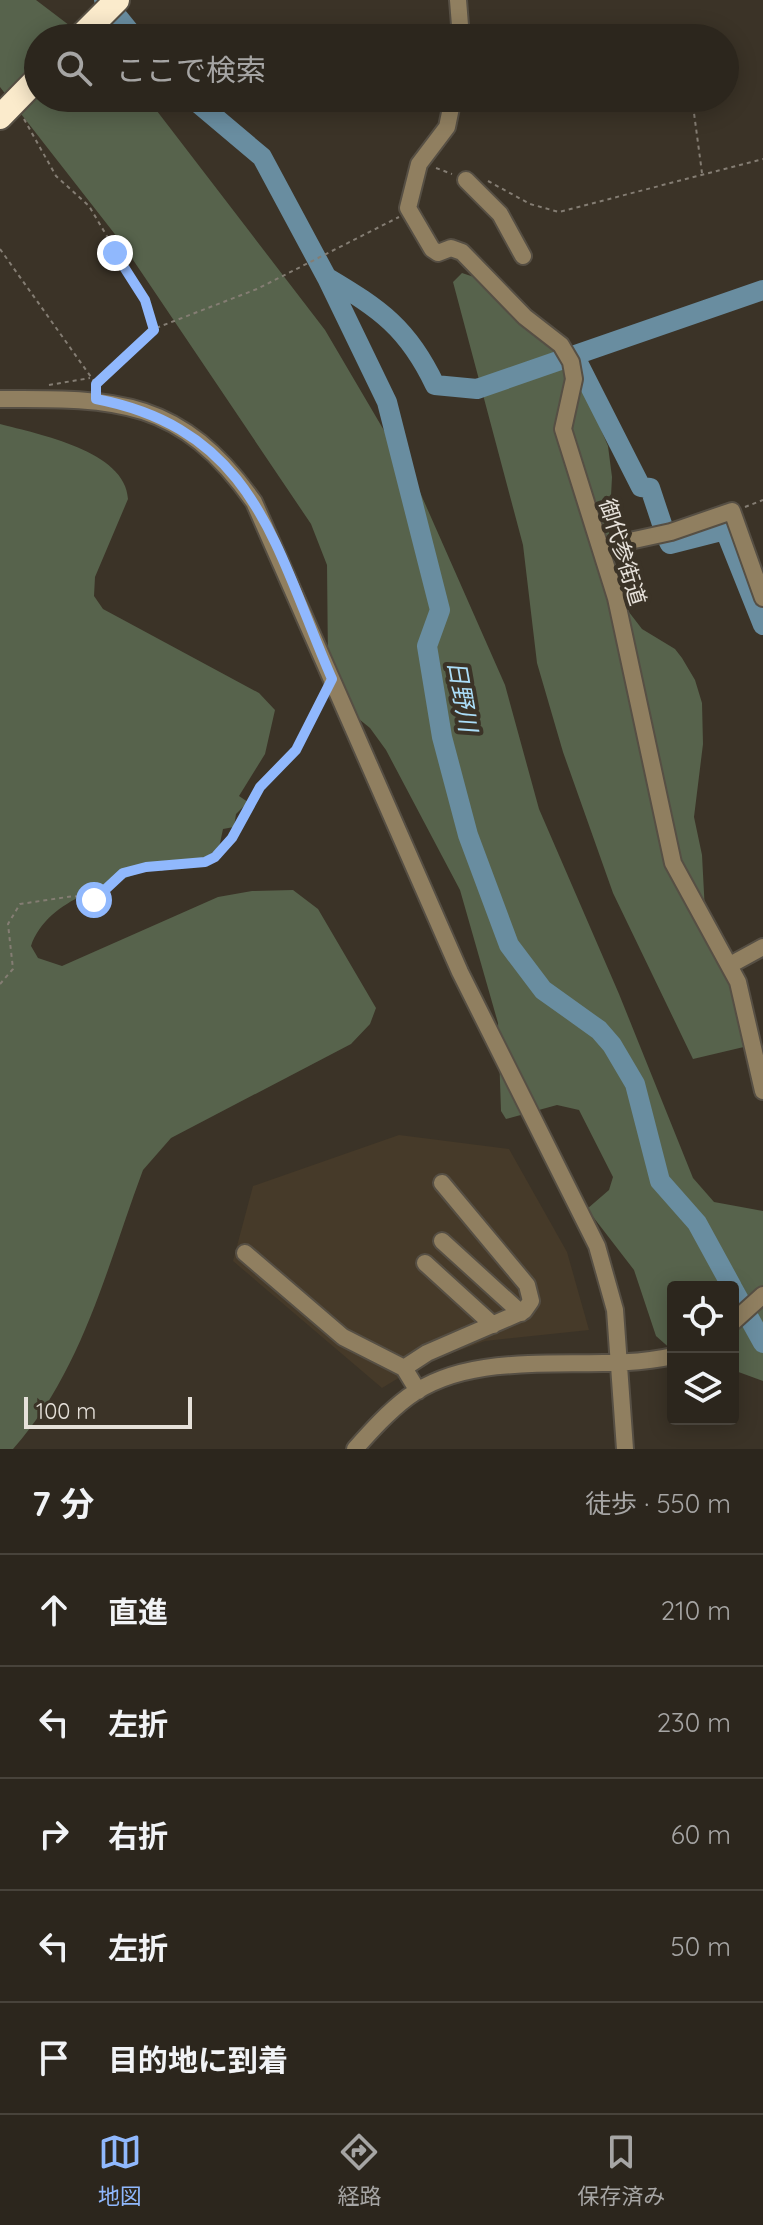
<!DOCTYPE html>
<html lang="ja">
<head>
<meta charset="utf-8">
<style>
  body { margin:0; font-family:Quicksand,"Noto Sans JP",sans-serif; background:#38322a; color:#f1f3f6 }
  .controls { position:absolute; right:24px; bottom:24px; display:grid; overflow:hidden; border-radius:8px; box-shadow:0 4px 20px #0003 }
  .controls button { width:72px; height:72px; display:grid; place-items:center; padding:0; border:0; border-bottom:2px solid #48433b; background:#2c261d; color:#f1f3f6; font:40px sans-serif }
  .scale { position:absolute; left:24px; bottom:20px; width:168px; box-sizing:border-box; padding-left:8px; border:4px solid #e6e1da; border-top:0; font-size:22px; line-height:28px; white-space:nowrap; color:#e6e1da; -webkit-text-stroke:6px #3b3327; paint-order:stroke }
  .stop { position:absolute; width:24px; height:24px; margin:-18px; border:6px solid #90b8fd; border-radius:50%; background:#fff }
  .stop.end { background:#90b8fd; border-color:#fff; box-shadow:0 2px 8px #0008 }
  .list { margin:0; padding:0; list-style:none }
  h2 { display:flex; justify-content:space-between; align-items:center; height:104px; margin:0; padding:0 32px; font-size:34px }
  h2 small { font-size:26px; font-weight:400; color:#a6a5a4 }
  .list li { display:grid; grid-template-columns:52px 1fr auto; gap:24px; align-items:center; box-sizing:border-box; height:112px; padding:0 32px; border-top:2px solid #48433b }
  .list b { display:block; font-size:30px; white-space:nowrap }
  .list em { font-size:26px; font-style:normal; color:#a6a5a4 }
  .icon { flex:none; width:44px; height:44px; fill:none; stroke:currentColor; stroke-width:2; stroke-linecap:round; stroke-linejoin:round }
  .map { position:relative; flex:none; width:763px; height:1449px; overflow:hidden }
  .search { position:absolute; background:#2c261d; box-shadow:0 4px 20px #0003; left:24px; right:24px; top:24px; height:88px; display:flex; align-items:center; gap:20px; box-sizing:border-box; padding:0 28px; border-radius:44px; color:#a6a5a4; font-size:30px }
  .sheet { height:664px; background:#2c261d }
  nav { display:flex; justify-content:space-around; align-items:center; box-sizing:border-box; height:112px; border-top:2px solid #48433b; background:#2c261d; font-size:22px; color:#a6a5a4 }
  nav a { display:grid; justify-items:center; gap:4px }
  nav .on { color:#90b8fd }
  .map>svg:first-child { display:block }
  .built { fill:#463a29 }
  .green { fill:#57634c }
  .lines { fill:none; stroke-linecap:round; stroke-linejoin:round }
  .river { stroke:#698da0; stroke-width:20 }
  .minor-casing { stroke:#564f44; stroke-width:20 }
  .highway-casing { stroke:#564f44; stroke-width:28 }
  .path { stroke:#847d73; stroke-width:2; stroke-dasharray:4 4; stroke-linecap:butt }
  .minor { stroke:#907f60; stroke-width:16 }
  .highway { stroke:#fbebcc; stroke-width:24 }
  .route { stroke:#90b8fd; stroke-width:10 }
  .labels { text-anchor:middle; stroke-width:8; stroke-linejoin:round; paint-order:stroke }
  .street-label { font-size:22px; fill:#e6e1da; stroke:#3b3327 }
  .water-label { font-size:24px; font-style:italic; fill:#abddf8; stroke:#3b3327 }
</style>
</head>
<body>
<div class="map">
<svg width="763" height="1449" viewBox="0 0 763 1449">
  <rect width="100%" height="100%" fill="#3b3327"/>
  <path class="built" d="M399,1135L509,1149L567,1252L589,1330L485,1341L420,1365L382,1388L233,1261L253,1186Z"/>
  <path class="green" d="M0,0H36L86,38H38V98H147L325,330L419,490L505,685L539,809L619,994L693,1178L714,1202L763,1211V1381L733,1370V1287H673V1351L656,1336L634,1270L587,1209L609,1190L613,1177L579,1110L557,1105L506,1119L501,1111L498,1023L460,890L386,750L370,728L354,715L328,664L327,565L311,524L121,242L0,87Z
    M462,273L483,280L574,366L608,446L612,477L608,554L622,603L642,629L675,649L682,658L695,680L702,703L703,744L694,817L702,855L706,931L730,973L748,1046L693,1059L613,893L563,752L537,663L523,545L453,282Z
    M0,424C38,434 126,451 128,499L95,577L94,596L103,609L259,693L275,710L265,754L239,796L248,802L236,814L234,827L223,829L219,848L206,857L161,871L158,866C114,884 48,897 31,946L38,958L62,966L218,897L252,891L293,890L318,909L376,1008L370,1024L351,1044L171,1138L143,1170C107,1266 83,1370 13,1449H0Z"/>
  <g class="lines">
    <path class="river" d="M104,0L135,38
      M192,98L262,157L327,278L387,402L440,610L427,646L442,737L468,835L509,945L543,990L599,1030L612,1045L635,1084L660,1181L697,1223L732,1287
      M328,278C380,309 408,328 435,385L477,389L763,290
      M575,357L641,487L650,488L664,530
      M668,540L670,544L725,530L763,625
      M733,1289L763,1343"/>
    <g class="minor-casing">
      <path id="minor" d="M458,0L461,38
        M453,98L447,127L419,164L408,208L432,249L438,253L451,248L462,252L525,317L561,345L571,362L574,379L563,429L616,598L673,863L738,982L763,1091
        M466,180L500,214L523,256
        M0,399C118,398 181,399 254,502L460,972L597,1246L615,1310L625,1449
        M602,547L671,532L732,511L763,598
        M730,965L763,947
        M442,1241L521,1313
        M245,1253L343,1337L404,1368L418,1391
        M425,1263L493,1325
        M733,1322L763,1295
        M404,1368L427,1353L524,1311L531,1301L527,1285L442,1183
        M355,1449C371,1431 388,1412 408,1397C479,1344 592,1375 673,1356"/>
    </g>
    <g class="highway-casing">
      <path id="highway" d="M79,38L117,0
        M0,117L38,78"/>
    </g>
    <path class="path" d="M692,98L702,173
      M24,119L56,176L89,206L145,300L153,329
      M436,168L452,174
      M488,181L530,204L559,212L763,159
      M0,249L96,384L156,328L257,289L399,217
      M49,385L90,378
      M745,507L763,500
      M0,984L13,969L8,924L20,904L74,896L94,900L123,873L146,867L205,862L215,857L232,838L260,787L296,750L324,694"/>
    <use href="#minor" class="minor"/>
    <use href="#highway" class="highway"/>
  </g>
  <g class="lines">
    <path class="route" d="M94,900L123,873L146,867L205,862L215,857L232,838L260,787L296,750L332,679C275,548 256,430 96,399V384L154,330L145,300L115,253"/>
  </g>
  <g class="labels">
    <g class="street-label">
      <text transform="translate(623 552) rotate(73)" y="8">御代参街道</text>
    </g>
    <g class="water-label">
      <text transform="translate(462 696) rotate(80)" y="8">日野川</text>
    </g>
  </g>
</svg>
<div class="controls">
<button><svg class="icon" aria-label="locate" viewBox="0 0 24 24"><circle cx="12" cy="12" r="6"/><path d="M12 2v4M12 18v4M2 12h4M18 12h4"/></svg></button>
<button><svg class="icon" aria-label="layers" viewBox="0 0 24 24"><path d="M12 4l9 5-9 5-9-5zM3 14l9 5 9-5"/></svg></button>
</div>
<div class="scale">100 m</div>
<div class="stop" style="left:94px;top:900px"></div>
<div class="stop end" style="left:115px;top:253px"></div>
<div class="search"><svg class="icon" aria-label="search" viewBox="0 0 24 24"><circle cx="10" cy="10" r="6"/><path d="M15 15l6 6"/></svg>ここで検索</div>
</div>
<section class="sheet">
<h2>7 分<small>徒歩 · 550 m</small></h2>
<ul class="list">
<li><svg class="icon" aria-label="ahead" viewBox="0 0 24 24"><path d="M12 20V5M6 11l6-6 6 6"/></svg><div><b>直進</b></div><em>210 m</em></li>
<li><svg class="icon" aria-label="left" viewBox="0 0 24 24"><path d="M17 20v-9H6M10 6l-5 5 5 5"/></svg><div><b>左折</b></div><em>230 m</em></li>
<li><svg class="icon" aria-label="right" viewBox="0 0 24 24"><path d="M7 20v-9h11M14 6l5 5-5 5"/></svg><div><b>右折</b></div><em>60 m</em></li>
<li><svg class="icon" aria-label="left" viewBox="0 0 24 24"><path d="M17 20v-9H6M10 6l-5 5 5 5"/></svg><div><b>左折</b></div><em>50 m</em></li>
<li><svg class="icon" aria-label="arrive" viewBox="0 0 24 24"><path d="M6 21V4h12l-3 4 3 4H6"/></svg><div><b>目的地に到着</b></div></li>
</ul>
</section>
<nav>
<a class="on"><svg class="icon" aria-label="map" viewBox="0 0 24 24"><path d="M3 6l6-2 6 2 6-2v14l-6 2-6-2-6 2zM9 4v14M15 6v14"/></svg>地図</a>
<a><svg class="icon" aria-label="directions" viewBox="0 0 24 24"><path d="M12 3l9 9-9 9-9-9zM9 14v-3h6M13 9l2 2-2 2"/></svg>経路</a>
<a><svg class="icon" aria-label="saved" viewBox="0 0 24 24"><path d="M7 4h10v16l-5-4-5 4z"/></svg>保存済み</a>
</nav>
</body>
</html>
